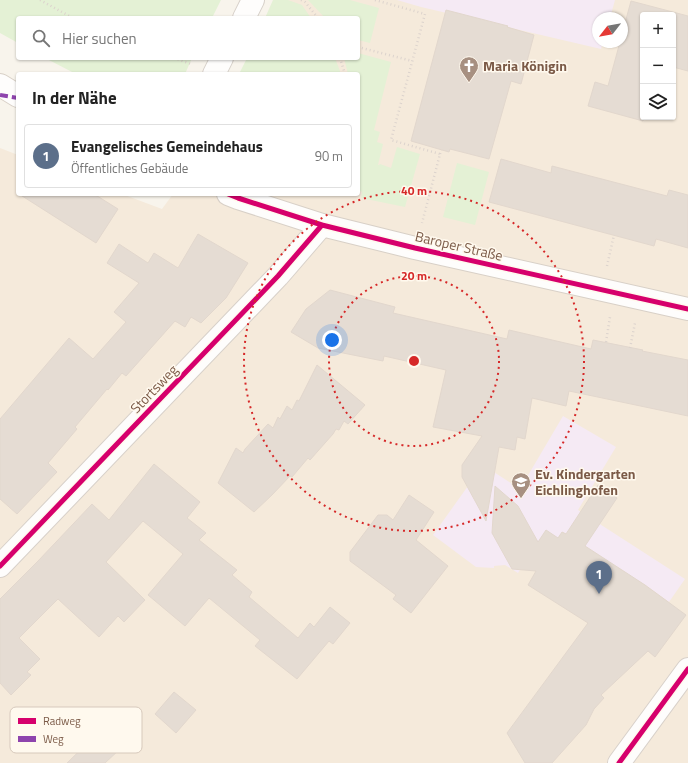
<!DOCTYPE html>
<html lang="de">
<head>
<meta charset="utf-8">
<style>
  body { margin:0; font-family:"Titillium Web",sans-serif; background:#f2f2f2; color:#222 }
  .controls { position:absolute; right:12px; top:12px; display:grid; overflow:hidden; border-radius:4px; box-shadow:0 1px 3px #0004 }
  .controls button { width:36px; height:36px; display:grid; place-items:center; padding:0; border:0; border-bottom:1px solid #e0e0e0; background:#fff; color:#222; font:20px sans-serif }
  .compass { position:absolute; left:592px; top:12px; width:36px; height:36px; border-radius:50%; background:#fff; box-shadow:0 1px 3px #0004; rotate:239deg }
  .you { position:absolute; left:332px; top:340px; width:14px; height:14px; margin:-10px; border:3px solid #fff; border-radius:50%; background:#1a73e8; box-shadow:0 0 0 6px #1a73e833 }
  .badge { display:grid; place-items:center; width:26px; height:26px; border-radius:50%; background:#2563eb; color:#fff; font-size:13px; font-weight:700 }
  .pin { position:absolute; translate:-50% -33px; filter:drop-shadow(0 1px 2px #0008) }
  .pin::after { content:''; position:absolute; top:21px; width:14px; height:12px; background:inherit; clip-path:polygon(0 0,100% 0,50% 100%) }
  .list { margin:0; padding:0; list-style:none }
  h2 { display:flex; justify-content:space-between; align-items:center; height:52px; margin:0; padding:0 16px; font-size:17px }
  h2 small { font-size:13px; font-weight:400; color:#767676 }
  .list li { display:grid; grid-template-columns:26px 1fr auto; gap:12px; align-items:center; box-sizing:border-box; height:64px; margin:0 8px 8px; padding:0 8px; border:1px solid #e0e0e0; border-radius:4px }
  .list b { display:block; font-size:15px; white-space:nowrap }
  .list p { margin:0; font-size:13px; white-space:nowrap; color:#767676 }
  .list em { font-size:13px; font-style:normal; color:#767676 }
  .icon { flex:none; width:22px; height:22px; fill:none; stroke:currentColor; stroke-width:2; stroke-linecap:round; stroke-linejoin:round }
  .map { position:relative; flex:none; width:688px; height:763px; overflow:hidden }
  .search { position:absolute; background:#fff; box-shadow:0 1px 3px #0004; left:16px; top:16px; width:344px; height:44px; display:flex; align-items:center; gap:10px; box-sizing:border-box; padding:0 14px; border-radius:4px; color:#767676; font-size:15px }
  .panel { position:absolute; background:#fff; box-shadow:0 1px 3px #0004; left:16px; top:72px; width:344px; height:124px; border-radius:4px }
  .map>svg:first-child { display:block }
  .residential { fill:#f5eadb; fill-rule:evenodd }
  .education { fill:#f5eaf4 }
  .green { fill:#e4f1d5 }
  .building { fill:#e5dcd3; stroke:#e2d7cd }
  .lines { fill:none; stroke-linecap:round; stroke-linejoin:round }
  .street-casing { stroke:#d8d1ca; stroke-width:24 }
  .secondary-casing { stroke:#d8d0c7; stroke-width:24 }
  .path { stroke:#dcd3cd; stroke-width:2.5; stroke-dasharray:1 3; stroke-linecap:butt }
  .street { stroke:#fefdfc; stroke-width:22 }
  .secondary { stroke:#fefdfc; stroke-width:22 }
  .quiet { stroke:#8e44ad; stroke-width:4; stroke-dasharray:8 4; stroke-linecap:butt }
  .cycleway-casing { stroke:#fff9ee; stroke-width:8 }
  .cycleway { stroke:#d6006c; stroke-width:5 }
  .ring { fill:none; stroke:#d62828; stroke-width:2; stroke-dasharray:2 4 }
  .labels { text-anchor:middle; stroke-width:3; stroke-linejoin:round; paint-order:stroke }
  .poi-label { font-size:14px; font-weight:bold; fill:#7b5a47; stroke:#fff9ee; text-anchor:start }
  .street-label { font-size:14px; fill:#7b5a47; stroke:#fff9ee }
  .key { fill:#fff9ee; stroke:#d7c9bc; stroke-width:1 }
  .key-label { font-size:11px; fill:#7b5a47 }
  .centre { fill:#d62828; stroke:#fff9ee; stroke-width:2 }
  .ring-label { font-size:12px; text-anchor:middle; font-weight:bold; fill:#d62828; stroke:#fff9ee; stroke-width:3; stroke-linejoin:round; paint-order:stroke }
</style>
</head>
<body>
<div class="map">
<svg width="688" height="763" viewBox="0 0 688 763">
  <rect width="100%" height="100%" fill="#f8f4ec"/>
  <path class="residential" d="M276,0H688V763H0V148L18,155V194H122L162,209L173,194H358V74H244L251,58H358V18H268ZM643,15H673V117H643ZM598,18H622V42H598Z"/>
  <path class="education" d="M397,0H615L610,18H598V42H603L601,49L421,7Z
    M563,416L616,447L578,510L685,579L669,602L645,585L563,532L558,538L533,550L518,573L505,565L494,566V568L476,567L433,535L483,465L520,489Z"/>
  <path class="green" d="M0,0H221L212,18H18V43L0,33Z
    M273,0H288L302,5L311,18H265Z
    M308,0H350L379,8L370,43L358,40V18H325Z
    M358,53L391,62L374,130L380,132L377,142L383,144L378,165H379L380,164L391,168L397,147L420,154L405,207L361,198L362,192L358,190V74H348L344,58H358Z
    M45,58H192L185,74H76Z
    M247,58H335L340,71V74H239Z
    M457,163L489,172L475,225L443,217Z"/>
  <path class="building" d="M631,1L688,16V71L673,67V15H643V121L588,106L595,82L608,86L620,42H622V34Z
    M446,10L508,26L507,27L534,35L521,84L511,81L489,159L450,149L449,152L411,141Z
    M501,159L551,173L552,166L667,196L669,190L688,195V248L656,239L654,246L489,202Z
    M19,194H94L118,209L96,243Z
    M198,234L248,263L226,298L201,323L191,317L185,327L175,321L126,376L122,373L108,390L107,389L75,427L77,429L48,463L57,472L17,514L0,499V419L69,338L93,359L126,322L114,312L139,283L107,263L119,244L148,263L154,253L178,268Z
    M330,290L395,307L393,313L507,339L509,330L591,349L593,340L643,350L642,351L688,360V416L569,391L566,406L532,398L525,439L517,437L515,450L499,447L486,521L462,477V465L482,436L433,427L446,370L384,356L383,361L318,348L291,332L306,309Z
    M317,365L365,405L348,424L344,421L339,430L336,429L333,434L310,460L308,458L292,477L290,476L272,495L254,512L218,483L236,448L243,453L245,449L268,424L273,428L278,417L280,419L287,406L292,410L297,400L299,401Z
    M154,464L200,502L187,518L206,533L199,540L237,570L232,575L252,592L249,597L298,638L310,623L314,627L330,607L350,623L333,644L329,641L297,679L255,646L260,640L209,598L185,626L148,595L183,554L143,521L106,562L145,600L124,622L118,616L99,637L58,599L19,638L40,659L27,672L31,675L11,695L0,683V599L38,561L92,504L109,520Z
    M598,485L617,498L585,546L645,585L686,615L655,657L648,651L601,695L604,698L594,709L586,725L552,763H525L507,733L588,623L528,585L536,571L512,569L492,533L495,486L518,506L538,542L546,530L558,538L562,532L566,534Z
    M409,495L434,512L416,540L448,566L411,613L393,599L396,595L350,561V552L378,515H387L393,520Z
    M174,692L196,710L176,733L155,714Z
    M101,730L120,749L105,763H67Z"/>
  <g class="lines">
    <g class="street-casing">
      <path id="street" d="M244,18L253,0
        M214,74L222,58
        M0,566L278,276L322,225
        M619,763L688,669"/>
    </g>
    <g class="secondary-casing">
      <path id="secondary" d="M0,85L18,96
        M228,194L238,198L322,225L415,248L688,309"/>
    </g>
    <path class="path" d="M40,0L73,18
      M301,0L305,2L318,18
      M375,0L425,14L391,140L440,154L422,223
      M358,47L412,61
      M174,58L191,64
      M340,58L345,74
      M440,154L441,150
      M607,266L614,235
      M606,342L610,317
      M630,348L635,323"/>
    <use href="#street" class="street"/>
    <use href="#secondary" class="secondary"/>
    <path class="quiet" d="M0,95L18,98"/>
    <g class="cycleway-casing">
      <path id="cycleway" d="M228,194L238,198L322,225L415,248L688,309
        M0,566L278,276L322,225
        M619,763L688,669"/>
    </g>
    <use href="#cycleway" class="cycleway"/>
  </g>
  <g class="ring">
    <circle cx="414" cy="361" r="85"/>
    <circle cx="414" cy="361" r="170"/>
  </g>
  <defs>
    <g id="church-pin" transform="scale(1)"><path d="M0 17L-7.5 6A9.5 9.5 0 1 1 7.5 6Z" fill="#a79081" stroke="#fff9ee"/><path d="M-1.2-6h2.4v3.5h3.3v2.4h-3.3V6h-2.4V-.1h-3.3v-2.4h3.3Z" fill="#fff"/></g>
    <g id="school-pin" transform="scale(1)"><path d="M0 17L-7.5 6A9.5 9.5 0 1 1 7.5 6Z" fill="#a79081" stroke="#fff9ee"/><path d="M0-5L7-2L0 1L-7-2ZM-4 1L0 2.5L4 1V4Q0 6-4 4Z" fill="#fff"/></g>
  </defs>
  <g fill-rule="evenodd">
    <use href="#church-pin" x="469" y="66"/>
    <use href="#school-pin" x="521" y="482"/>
  </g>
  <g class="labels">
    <g class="poi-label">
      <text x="483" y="71">Maria Königin</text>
      <text x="535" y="479">Ev. Kindergarten<tspan x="535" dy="16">Eichlinghofen</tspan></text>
    </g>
    <g class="street-label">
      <text transform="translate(459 246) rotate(13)" y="5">Baroper Straße</text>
      <text transform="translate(154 389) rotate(-46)" y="5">Stortsweg</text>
    </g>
  </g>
  <rect x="10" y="707" width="132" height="46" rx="6" class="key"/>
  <rect x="18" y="718" width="18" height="6" fill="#d6006c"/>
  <rect x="18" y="736" width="18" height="6" fill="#8e44ad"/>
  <g class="key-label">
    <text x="43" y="725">Radweg</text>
    <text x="43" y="743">Weg</text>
  </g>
  <circle cx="414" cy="361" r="6" class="centre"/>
  <g class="ring-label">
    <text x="414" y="195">40 m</text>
    <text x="414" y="280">20 m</text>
  </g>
</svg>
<div class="controls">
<button>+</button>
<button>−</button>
<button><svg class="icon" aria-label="layers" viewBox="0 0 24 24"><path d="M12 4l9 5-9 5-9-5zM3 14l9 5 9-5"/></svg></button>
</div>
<svg class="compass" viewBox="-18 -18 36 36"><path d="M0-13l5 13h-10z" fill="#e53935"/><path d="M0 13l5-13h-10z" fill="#767676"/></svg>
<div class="you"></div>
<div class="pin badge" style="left:599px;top:594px;background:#5c6f8a">1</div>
<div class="search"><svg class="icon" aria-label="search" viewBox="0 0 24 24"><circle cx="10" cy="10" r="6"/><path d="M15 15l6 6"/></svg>Hier suchen</div>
<section class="panel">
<h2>In der Nähe<small></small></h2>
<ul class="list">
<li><span class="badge" style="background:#5c6f8a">1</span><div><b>Evangelisches Gemeindehaus</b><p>Öffentliches Gebäude</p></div><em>90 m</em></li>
</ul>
</section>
</div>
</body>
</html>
